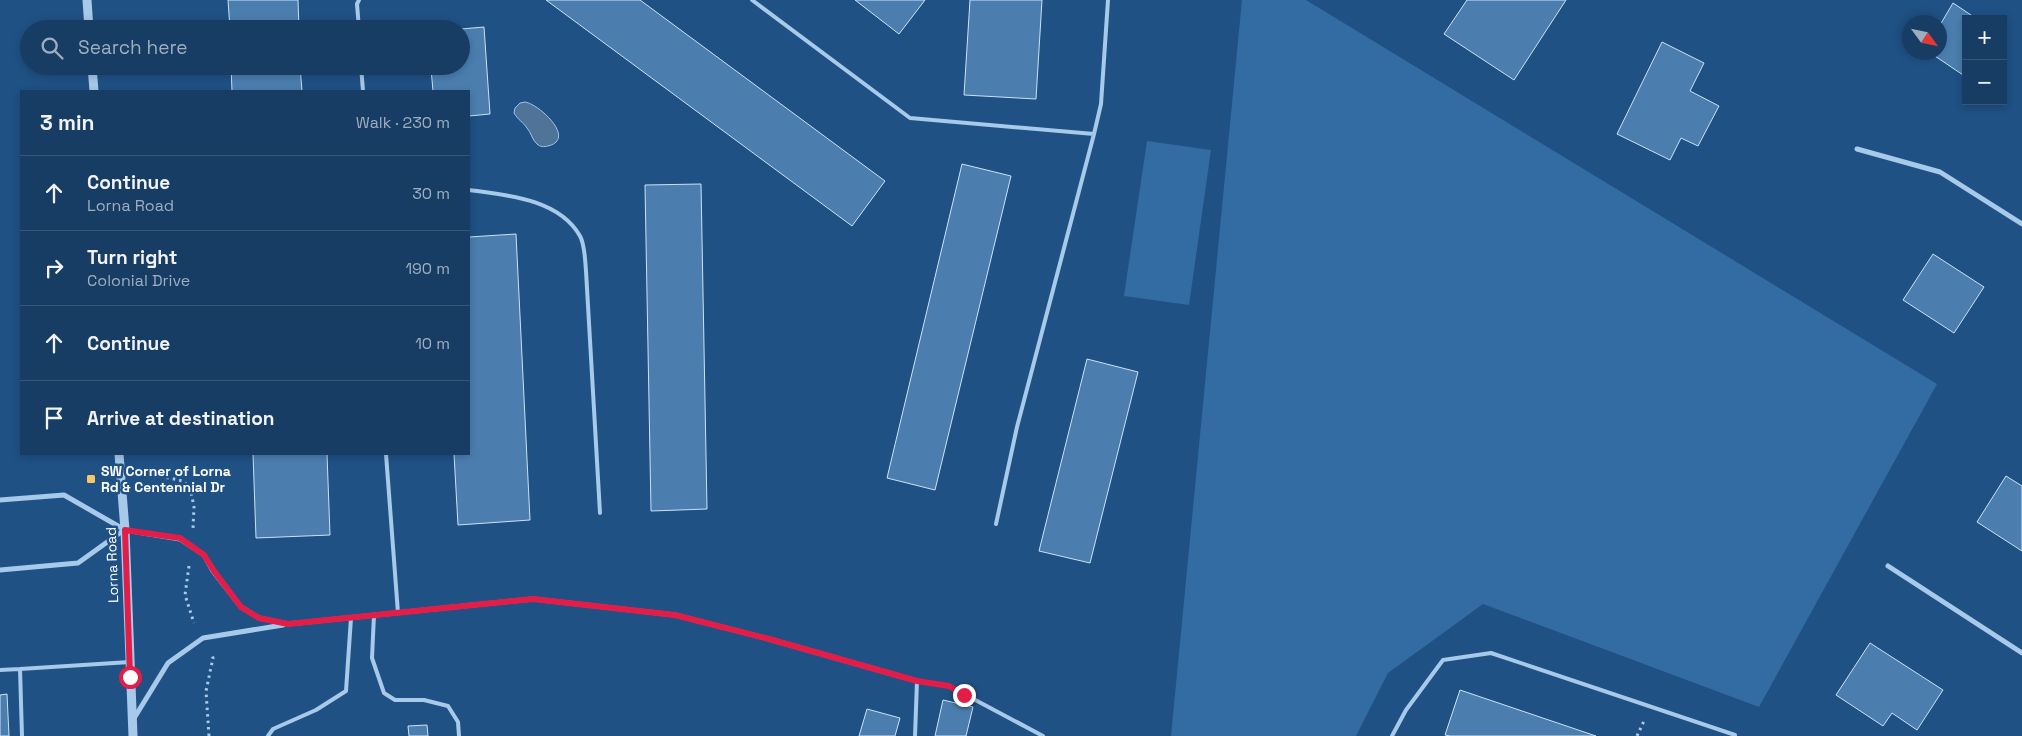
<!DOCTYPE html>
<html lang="en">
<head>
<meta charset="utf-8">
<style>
  body { margin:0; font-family:"Space Grotesk",sans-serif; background:#24486d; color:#f1f3f6 }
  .controls { position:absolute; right:15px; top:15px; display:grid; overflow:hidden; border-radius:0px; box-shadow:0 2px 8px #0003 }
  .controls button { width:45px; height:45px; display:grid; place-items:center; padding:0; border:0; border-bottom:1px solid #365678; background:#173d64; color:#f1f3f6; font:25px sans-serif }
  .compass { position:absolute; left:1902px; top:15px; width:45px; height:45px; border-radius:50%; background:#173d64; box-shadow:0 2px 8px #0003; rotate:123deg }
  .stop { position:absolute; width:15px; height:15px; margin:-11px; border:4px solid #e11d48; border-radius:50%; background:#fff }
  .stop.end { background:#e11d48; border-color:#fff; box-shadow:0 1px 5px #0008 }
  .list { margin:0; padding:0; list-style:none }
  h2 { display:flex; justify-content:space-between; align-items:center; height:65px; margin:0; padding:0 20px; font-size:21px }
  h2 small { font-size:16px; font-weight:400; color:#9eaebf }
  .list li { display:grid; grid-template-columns:32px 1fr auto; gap:15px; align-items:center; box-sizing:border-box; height:75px; padding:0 20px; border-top:1px solid #365678 }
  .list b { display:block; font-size:19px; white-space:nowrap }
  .list p { margin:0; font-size:16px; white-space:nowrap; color:#9eaebf }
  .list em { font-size:16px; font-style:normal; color:#9eaebf }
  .icon { flex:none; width:28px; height:28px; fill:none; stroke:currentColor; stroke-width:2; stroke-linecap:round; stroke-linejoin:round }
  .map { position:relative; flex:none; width:2022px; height:736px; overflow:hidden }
  .search { position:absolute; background:#173d64; box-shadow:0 2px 8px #0003; left:20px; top:20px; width:450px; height:55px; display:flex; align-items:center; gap:12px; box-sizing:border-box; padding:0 18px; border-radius:28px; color:#9eaebf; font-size:19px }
  .panel { position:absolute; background:#173d64; box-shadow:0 2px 8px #0003; left:20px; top:90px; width:450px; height:365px; border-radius:0px }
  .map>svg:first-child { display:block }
  .green { fill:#326ca2 }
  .water { fill:#4f7498; stroke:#9ac5eb }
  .building { fill:#4b7eaf; stroke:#cbe2f7 }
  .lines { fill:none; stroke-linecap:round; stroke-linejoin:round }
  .path { stroke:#a7c9ea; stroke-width:3; stroke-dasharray:2.5 4; stroke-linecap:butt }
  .service { stroke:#a7c9ea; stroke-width:4 }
  .minor { stroke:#a7c9ea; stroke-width:5 }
  .tertiary { stroke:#a7c9ea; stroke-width:9 }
  .route { stroke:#e11d48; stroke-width:6 }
  .poi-dot { fill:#f8c667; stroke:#1f5185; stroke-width:2 }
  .labels { text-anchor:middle; stroke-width:5; stroke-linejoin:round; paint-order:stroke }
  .poi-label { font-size:14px; font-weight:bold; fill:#fff; stroke:#1f5185; text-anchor:start }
  .street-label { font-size:14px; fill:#fff; stroke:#1f5185 }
</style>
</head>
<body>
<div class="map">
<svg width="2022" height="736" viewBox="0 0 2022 736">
  <rect width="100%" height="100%" fill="#1f5185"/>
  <path class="green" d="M1242,0H1306L1937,384L1759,707L1483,604L1388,673L1356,736H1171Z
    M1147,141L1211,150L1189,305L1124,296Z"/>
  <path class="water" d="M525,102C539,104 577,139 548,146C544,147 540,147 537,144C532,140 531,132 527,128C523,122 518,120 514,113L515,108L520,103Z"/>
  <path class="building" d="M228,0H298L299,29H230Z
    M546,0H640L885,181L852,226Z
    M855,0H925L899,34Z
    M970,0H1042L1036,99L964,95Z
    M1467,0H1566L1514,80L1444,34Z
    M1953,3L1977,19H1966V77L1929,52H1940V25Z
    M484,27L490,114L469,116V91H433L431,69L443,68V66H461V57H463L461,29Z
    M1662,42L1704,63L1690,91L1719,106L1698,146L1681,138L1670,160L1617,134Z
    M231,66H300L302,91H232Z
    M962,164L1011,176L935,490L887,478Z
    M701,184L707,509L651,511L645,185Z
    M516,234L530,520L458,525L454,454H469V237Z
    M1933,254L1984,287L1954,333L1903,300Z
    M1087,359L1138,372L1090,563L1039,551Z
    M253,454H327L330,535L256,538Z
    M2006,476L2022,486V551L1977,522Z
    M1870,643L1943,690L1917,730L1892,713L1883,726L1836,695Z
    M1460,690L1596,736H1450L1445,735Z
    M7,694L9,736H0V695Z
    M943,700L973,707L966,736H935Z
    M867,709L900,718L895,736H859Z
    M427,725L428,736H409L408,726Z"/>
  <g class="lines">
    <path class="path" d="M141,472L183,481L190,487L194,507L193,528
      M189,566L185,595L194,623
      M209,736L206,691L213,658L212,655
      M1637,736L1644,721"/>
    <path class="service" d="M359,0L357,4L359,29
      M752,0L910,118L1094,134L1017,427L996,524
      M361,66L363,91
      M1094,134L1101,104L1108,0
      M469,190C507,195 559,199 580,236C585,245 585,260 586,271L600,513
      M386,454L398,613
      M374,615L372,658L384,693L395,700H424L448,706L458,722L459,736
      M0,670L20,669
      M22,736L20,669L130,662
      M268,736L273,729L316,710L346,691L351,618
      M915,736L917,681L949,686L1043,736
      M1392,736L1406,710L1443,660L1491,653L1735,735"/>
    <path class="minor" d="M1857,149L1940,172L2022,224
      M0,500L64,495L125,530L180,539L204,555L213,571L241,607L259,618L288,624L533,599L675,615L769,639L917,681
      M1888,566L2022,653
      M0,570L78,563L124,530
      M133,720L168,663L203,638L283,625"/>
    <path class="tertiary" d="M87,0L89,29
      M92,66L94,91
      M119,454L125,530L133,736"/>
  </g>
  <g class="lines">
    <path class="route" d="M130,677L125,530L180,538L204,555L214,571L241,607L259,618L288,624L533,599L675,615L769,639L917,681L949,686L964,695"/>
  </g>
  <rect class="poi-dot" x="86" y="474" width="10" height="10" rx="2.5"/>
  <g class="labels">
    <g class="poi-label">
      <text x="101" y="476">SW Corner of Lorna<tspan x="101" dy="16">Rd &amp; Centennial Dr</tspan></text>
    </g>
    <g class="street-label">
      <text transform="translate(112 565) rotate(-92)" y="5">Lorna Road</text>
    </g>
  </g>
</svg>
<div class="controls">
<button>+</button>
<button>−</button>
</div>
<svg class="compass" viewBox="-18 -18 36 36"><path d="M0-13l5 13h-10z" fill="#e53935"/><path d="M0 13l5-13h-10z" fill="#9eaebf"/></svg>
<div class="stop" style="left:130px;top:677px"></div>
<div class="stop end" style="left:964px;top:695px"></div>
<div class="search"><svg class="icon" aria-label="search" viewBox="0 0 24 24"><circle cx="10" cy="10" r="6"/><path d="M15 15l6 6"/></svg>Search here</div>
<section class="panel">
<h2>3 min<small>Walk · 230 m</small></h2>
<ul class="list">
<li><svg class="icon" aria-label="ahead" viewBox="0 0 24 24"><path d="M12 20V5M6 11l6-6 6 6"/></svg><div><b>Continue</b><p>Lorna Road</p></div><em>30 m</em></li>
<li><svg class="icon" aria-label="right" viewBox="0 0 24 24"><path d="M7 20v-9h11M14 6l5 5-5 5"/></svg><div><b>Turn right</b><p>Colonial Drive</p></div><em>190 m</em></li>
<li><svg class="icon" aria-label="ahead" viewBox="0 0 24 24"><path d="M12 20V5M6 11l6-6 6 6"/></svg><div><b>Continue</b></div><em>10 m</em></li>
<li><svg class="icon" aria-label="arrive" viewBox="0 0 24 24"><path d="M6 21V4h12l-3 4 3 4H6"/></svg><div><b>Arrive at destination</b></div></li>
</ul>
</section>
</div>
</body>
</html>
